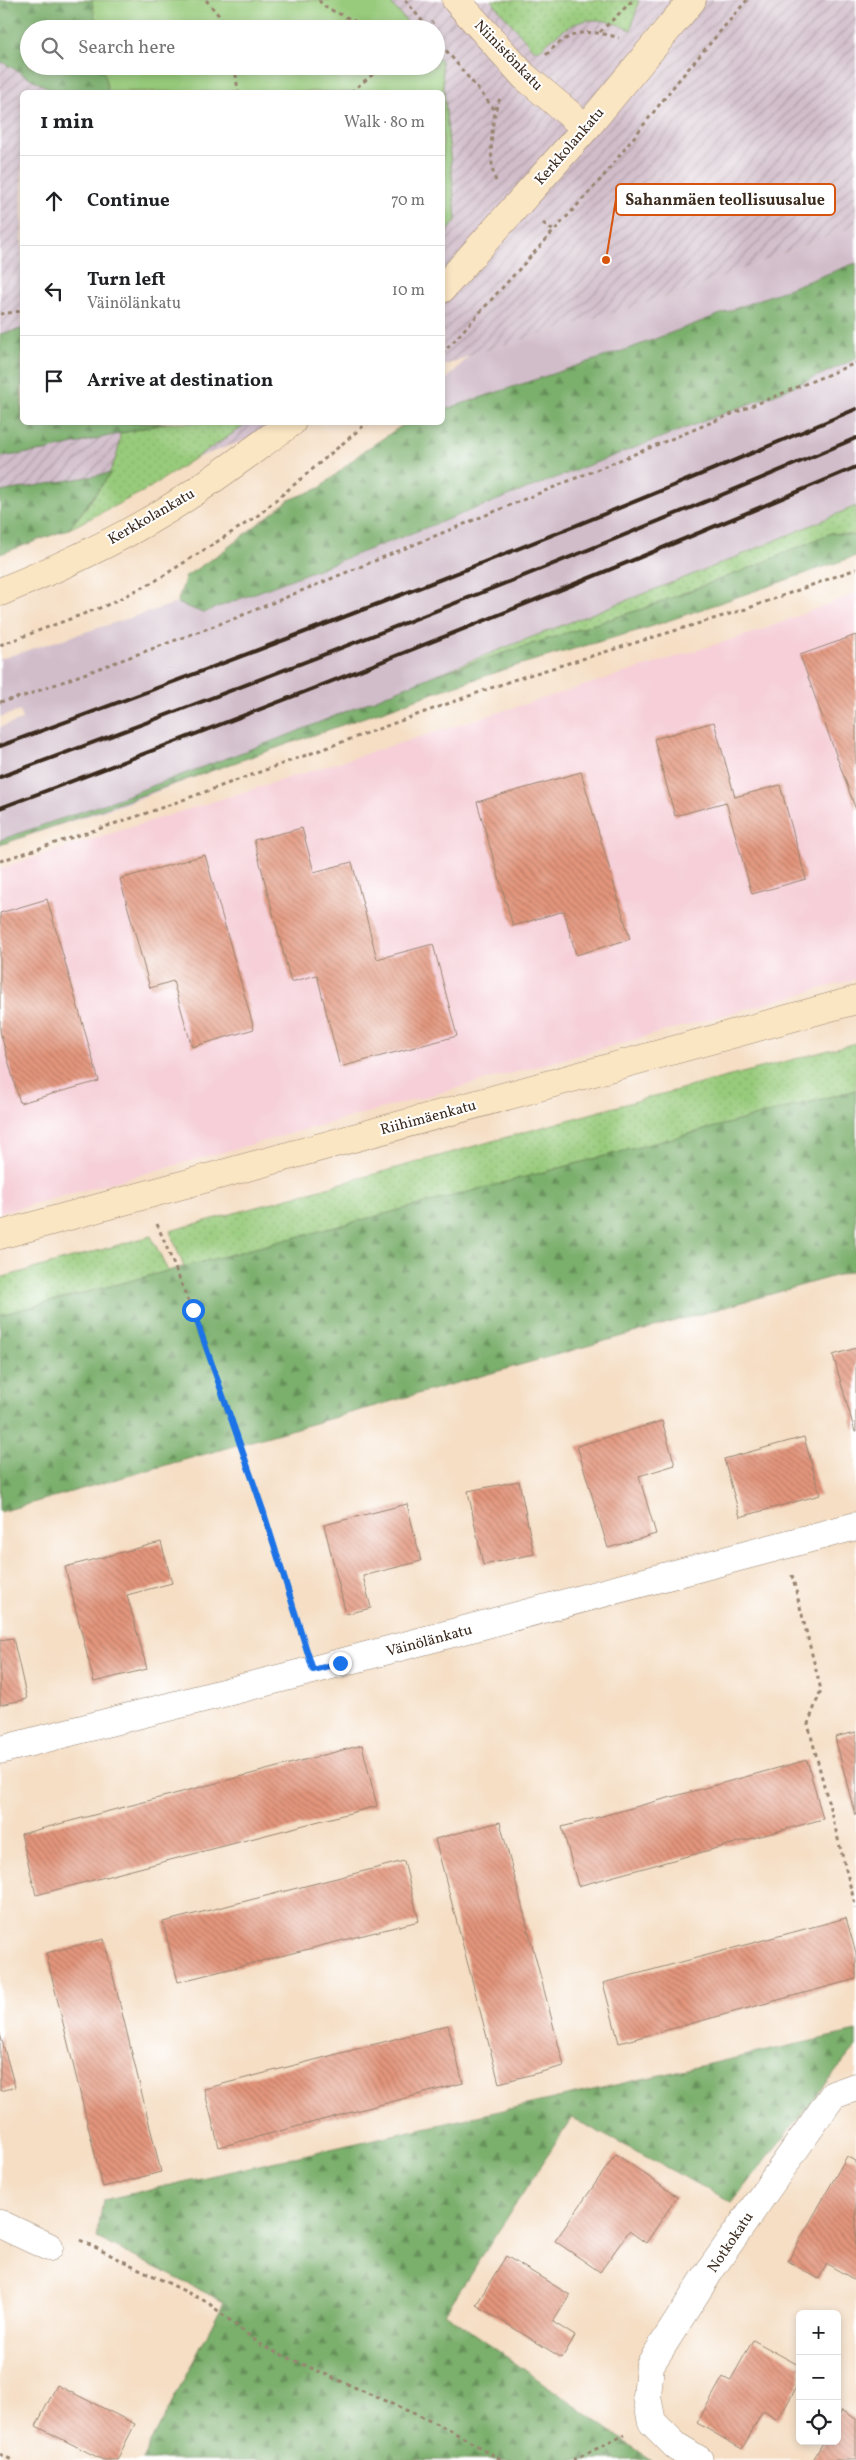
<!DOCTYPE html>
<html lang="en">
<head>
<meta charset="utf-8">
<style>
  body { margin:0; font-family:Vollkorn,serif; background:#f2f2f2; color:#202124 }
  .controls { position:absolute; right:15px; bottom:15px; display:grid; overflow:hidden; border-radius:8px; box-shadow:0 2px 8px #0003 }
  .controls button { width:45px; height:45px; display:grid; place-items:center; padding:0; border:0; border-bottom:1px solid #e0e0e0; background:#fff; color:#202124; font:25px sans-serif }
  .stop { position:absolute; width:15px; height:15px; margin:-11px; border:4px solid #1a73e8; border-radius:50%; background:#fff }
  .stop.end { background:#1a73e8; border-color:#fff; box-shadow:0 1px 5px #0008 }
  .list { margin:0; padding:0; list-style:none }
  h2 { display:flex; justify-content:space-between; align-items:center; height:65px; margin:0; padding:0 20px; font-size:21px }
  h2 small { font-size:16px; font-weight:400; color:#757577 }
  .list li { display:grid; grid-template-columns:32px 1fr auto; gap:15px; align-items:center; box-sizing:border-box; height:90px; padding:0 20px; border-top:1px solid #e0e0e0 }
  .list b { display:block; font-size:19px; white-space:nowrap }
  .list p { margin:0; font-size:16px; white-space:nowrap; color:#757577 }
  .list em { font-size:16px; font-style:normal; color:#757577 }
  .icon { flex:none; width:28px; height:28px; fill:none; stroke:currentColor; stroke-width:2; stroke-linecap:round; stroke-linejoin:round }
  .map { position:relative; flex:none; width:856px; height:2460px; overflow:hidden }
  .search { position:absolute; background:#fff; box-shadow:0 2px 8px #0003; left:20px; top:20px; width:425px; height:55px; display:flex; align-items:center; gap:12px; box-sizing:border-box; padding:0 18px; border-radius:28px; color:#757577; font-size:19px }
  .panel { position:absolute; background:#fff; box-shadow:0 2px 8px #0003; left:20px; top:90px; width:425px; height:335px; border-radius:8px }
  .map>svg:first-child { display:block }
  .built { fill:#f6cfd8 }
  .industrial { fill:url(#industrial-furrows); fill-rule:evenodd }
  .railway { fill:#d1bdca }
  .grass { fill:url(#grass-dots); stroke:#6a7a4d }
  .forest { fill:url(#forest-firs); stroke:#5a6c45 }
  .park { fill:#98cb7c; stroke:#6a7a4d }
  .building { fill:url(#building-back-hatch) }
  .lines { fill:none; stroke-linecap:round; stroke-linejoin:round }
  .street-casing { stroke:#988471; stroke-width:29 }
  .secondary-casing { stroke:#988471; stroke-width:29 }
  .path { stroke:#988471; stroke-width:3; stroke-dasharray:4 4; stroke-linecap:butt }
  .street { stroke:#fff; stroke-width:28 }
  .secondary { stroke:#fbe6c4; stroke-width:28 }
  .rail { stroke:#3b2a1e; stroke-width:4 }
  .route { stroke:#1a73e8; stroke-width:6 }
  .labels { text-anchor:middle; stroke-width:4; stroke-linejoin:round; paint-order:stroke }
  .street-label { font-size:15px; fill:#3b2a1e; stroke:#fff }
  .leader { fill:none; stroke:#d7540e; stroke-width:2 }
  .callout-dot { fill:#d7540e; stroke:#fff; stroke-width:2 }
  .callout { fill:#fff; stroke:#d7540e; stroke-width:2 }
  .callout-label { font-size:16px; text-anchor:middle; font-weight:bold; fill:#3b2a1e }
</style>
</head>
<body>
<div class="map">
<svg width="856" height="2460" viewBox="0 0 856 2460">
  <defs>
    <pattern id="industrial-furrows" width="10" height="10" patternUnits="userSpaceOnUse" patternTransform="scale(1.25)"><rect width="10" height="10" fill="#d1bdca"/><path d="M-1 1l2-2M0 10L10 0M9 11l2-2" fill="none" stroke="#ab9aa3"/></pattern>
    <pattern id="grass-dots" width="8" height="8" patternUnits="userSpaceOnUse" patternTransform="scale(1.25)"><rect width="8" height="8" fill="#98cb7c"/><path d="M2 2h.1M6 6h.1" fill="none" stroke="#84ae6b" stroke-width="1.8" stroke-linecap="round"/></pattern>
    <pattern id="forest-firs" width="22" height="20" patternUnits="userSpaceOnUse" patternTransform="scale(1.25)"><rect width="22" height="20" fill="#7aaf6c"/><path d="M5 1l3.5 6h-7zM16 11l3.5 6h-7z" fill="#658f58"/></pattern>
    <pattern id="building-back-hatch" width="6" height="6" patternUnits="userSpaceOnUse" patternTransform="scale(1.25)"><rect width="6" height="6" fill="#e3957c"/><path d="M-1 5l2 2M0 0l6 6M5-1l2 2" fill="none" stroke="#b97a65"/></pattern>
  </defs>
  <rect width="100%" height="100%" fill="#fff"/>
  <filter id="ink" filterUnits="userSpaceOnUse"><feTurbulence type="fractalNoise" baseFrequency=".02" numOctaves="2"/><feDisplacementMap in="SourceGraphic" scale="10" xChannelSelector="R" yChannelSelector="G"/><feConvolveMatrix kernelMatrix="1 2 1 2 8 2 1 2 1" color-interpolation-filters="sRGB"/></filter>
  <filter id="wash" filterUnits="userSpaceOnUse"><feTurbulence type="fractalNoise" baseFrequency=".0096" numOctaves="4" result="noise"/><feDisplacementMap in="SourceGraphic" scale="20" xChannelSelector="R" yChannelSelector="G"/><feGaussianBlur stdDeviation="1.12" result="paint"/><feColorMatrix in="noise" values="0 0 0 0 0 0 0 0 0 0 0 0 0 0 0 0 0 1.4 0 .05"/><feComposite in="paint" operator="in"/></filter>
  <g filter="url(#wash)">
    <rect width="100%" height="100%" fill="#f5dec4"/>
    <path class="built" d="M856,593V979L0,1213V868L762,630Z"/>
    <path class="industrial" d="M0,0H856V226L682,293L469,356L443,366L442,92H22V422L291,423L0,531ZM29,29H436V66H29Z"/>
    <path class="railway" d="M856,226V263L631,348L443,410L442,384L469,356L682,293Z
      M856,358V556L434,686L130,802L0,845V727L22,720L20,711L0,717V659L177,603L203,613L788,389Z"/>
    <path class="grass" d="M491,0H639L631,30C589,10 571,21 539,50L533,49Z
      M166,423H249L146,490L69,529C90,500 120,471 120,433Z
      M856,506V536L831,533L758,565L642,609L432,676L725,562Z
      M856,1043V1090L184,1267L170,1231L647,1098Z
      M151,1236L168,1271L0,1315V1278Z"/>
    <path class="forest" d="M0,0H388L413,29H29V66H436V56L441,61L456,220L443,238L442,92H55L0,61Z
      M856,263V359L788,389L203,613L177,603L186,576L222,552L289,500L320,488L361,453L406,423L442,422L443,410L631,348Z
      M22,329V422L166,423L44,451L0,457V334Z
      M111,473L69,529L0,554V492Z
      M831,533L856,536V556L647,628L525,663L436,692L0,845V840L109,802L291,734L432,676L642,609L758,565Z
      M856,1090V1270L0,1512V1315Z
      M856,2031V2046L732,2202L572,2118L445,2313L651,2460H142L224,2302L97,2238L103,2200Z"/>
    <path class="park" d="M92,0H388L413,29H97Z
      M436,56L441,61L456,220L443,238L442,92H108L103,66H436Z"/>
    <g id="blocks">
      <path class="building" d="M856,635V810L800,655Z
        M714,722L735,797L780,785L806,879L752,894L726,802L675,816L654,739Z
        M581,772L630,939L576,955L564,911L513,926L477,802Z
        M302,828L314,872L352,862L377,959L433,944L457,1036L340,1067L317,975L291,982L254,840Z
        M205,855L254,1029L192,1047L173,981L150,988L120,879Z
        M47,899L99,1081L20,1103L0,1031V913Z
        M856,1348V1432H855L833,1355Z
        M662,1421L675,1465L639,1476L656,1534L608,1548L577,1446Z
        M804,1437L820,1495L740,1517L724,1459Z
        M519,1481L534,1554L483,1565L468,1491Z
        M407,1504L421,1561L363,1576L371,1608L346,1614L324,1525Z
        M161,1542L172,1583L127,1595L147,1669L94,1682L65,1567Z
        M13,1638L27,1699L0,1705V1640Z
        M856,1732V1815H855L835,1737Z
        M362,1745L377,1806L36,1895L21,1834Z
        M807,1760L823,1819L578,1886L562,1827Z
        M500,1822L564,2066L499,2083L435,1839Z
        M404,1861L419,1921L178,1982L163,1922Z
        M846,1918L856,1953V1979L619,2043L603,1983Z
        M104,1939L161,2172L103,2187L46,1953Z
        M448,2025L463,2083L219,2147L204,2089Z
        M0,2034L15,2087L0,2091Z
        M616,2154L677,2197L646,2243L629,2231L600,2272L555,2241Z
        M847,2156L856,2161V2278L855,2280L827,2264L819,2279L788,2261Z
        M506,2256L570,2295L553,2322L575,2336L562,2358L476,2305Z
        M753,2340L800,2366V2381L778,2420L763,2411L742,2449L697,2423L723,2377L730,2381Z
        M57,2385L135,2424L117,2460H103L36,2426Z
        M842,2410L856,2419V2460H813L824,2441H837V2418Z"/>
    </g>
  </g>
  <g filter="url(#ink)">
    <use href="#blocks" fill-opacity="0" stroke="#988471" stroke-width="1"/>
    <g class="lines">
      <g class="street-casing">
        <path id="street" d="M0,1750L313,1670L856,1526
          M0,2224L49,2247
          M699,2460L676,2446L652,2422L647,2397L650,2365L711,2269L833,2095L856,2087"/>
      </g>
      <g class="secondary-casing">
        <path id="secondary" d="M456,0L524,76L586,128
          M442,289L586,128L692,0
          M0,592C64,566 129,536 187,497C223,473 257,447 292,422
          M0,1235L856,1000"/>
      </g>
      <path class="path" d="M206,0L226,24L227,29
        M319,0L323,6L371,29
        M405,0L428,28
        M427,29L433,22
        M600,32L633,0
        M436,38L495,110
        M546,55C570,30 587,28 619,38
        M235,66L238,92
        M351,92L383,66
        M496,181C488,165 491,113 500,99
        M543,223L554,231
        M0,314L22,311
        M442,354L602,178L678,81L747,0
        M0,645L105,606L155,581L256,517L368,422
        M0,702L24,696L233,619L856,363
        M0,861L144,814L513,680L746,609L856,569
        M157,1224C214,1360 260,1499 303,1640
        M792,1575L821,1690L808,1724L856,1908
        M80,2240L207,2302L262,2346L446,2428L502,2460
        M0,2454L12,2460
        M573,2460L625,2435"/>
      <use href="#street" class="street"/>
      <use href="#secondary" class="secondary"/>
      <path class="rail" d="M0,746C288,641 574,530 856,409
        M0,777C288,671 574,559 856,438
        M0,808C288,701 573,587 856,467"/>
    </g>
  </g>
  <g class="lines" filter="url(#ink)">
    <path class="route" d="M193,1310L263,1510L313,1670L340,1663"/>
  </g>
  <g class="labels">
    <g class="street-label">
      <text transform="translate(509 55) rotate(46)" y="5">Niinistönkatu</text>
      <text transform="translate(569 146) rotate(-49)" y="5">Kerkkolankatu</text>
      <text transform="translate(151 516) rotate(-30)" y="5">Kerkkolankatu</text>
      <text transform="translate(428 1117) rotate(-15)" y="5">Riihimäenkatu</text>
      <text transform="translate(429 1640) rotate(-15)" y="5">Väinölänkatu</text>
      <text transform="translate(730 2242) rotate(-56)" y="5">Notkokatu</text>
    </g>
  </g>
  <path class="leader" d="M606 260L616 199"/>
  <circle class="callout-dot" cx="606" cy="260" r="5"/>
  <rect class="callout" x="616" y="184" width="219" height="31" rx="5"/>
  <g class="callout-label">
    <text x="725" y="205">Sahanmäen teollisuusalue</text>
  </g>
</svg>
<div class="controls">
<button>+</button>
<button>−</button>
<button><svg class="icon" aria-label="locate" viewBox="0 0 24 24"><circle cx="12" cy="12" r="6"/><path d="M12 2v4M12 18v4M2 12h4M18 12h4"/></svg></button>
</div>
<div class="stop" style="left:193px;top:1310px"></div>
<div class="stop end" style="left:340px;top:1663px"></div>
<div class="search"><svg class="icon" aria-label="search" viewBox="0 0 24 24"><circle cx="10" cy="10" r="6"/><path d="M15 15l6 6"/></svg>Search here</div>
<section class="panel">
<h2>1 min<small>Walk · 80 m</small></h2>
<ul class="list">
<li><svg class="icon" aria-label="ahead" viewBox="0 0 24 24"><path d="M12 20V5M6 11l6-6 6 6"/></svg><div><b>Continue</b></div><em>70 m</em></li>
<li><svg class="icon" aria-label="left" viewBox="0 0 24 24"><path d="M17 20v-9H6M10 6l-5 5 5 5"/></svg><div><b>Turn left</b><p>Väinölänkatu</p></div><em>10 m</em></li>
<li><svg class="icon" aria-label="arrive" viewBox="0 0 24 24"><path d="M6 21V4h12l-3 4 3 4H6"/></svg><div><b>Arrive at destination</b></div></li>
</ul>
</section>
</div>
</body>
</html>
